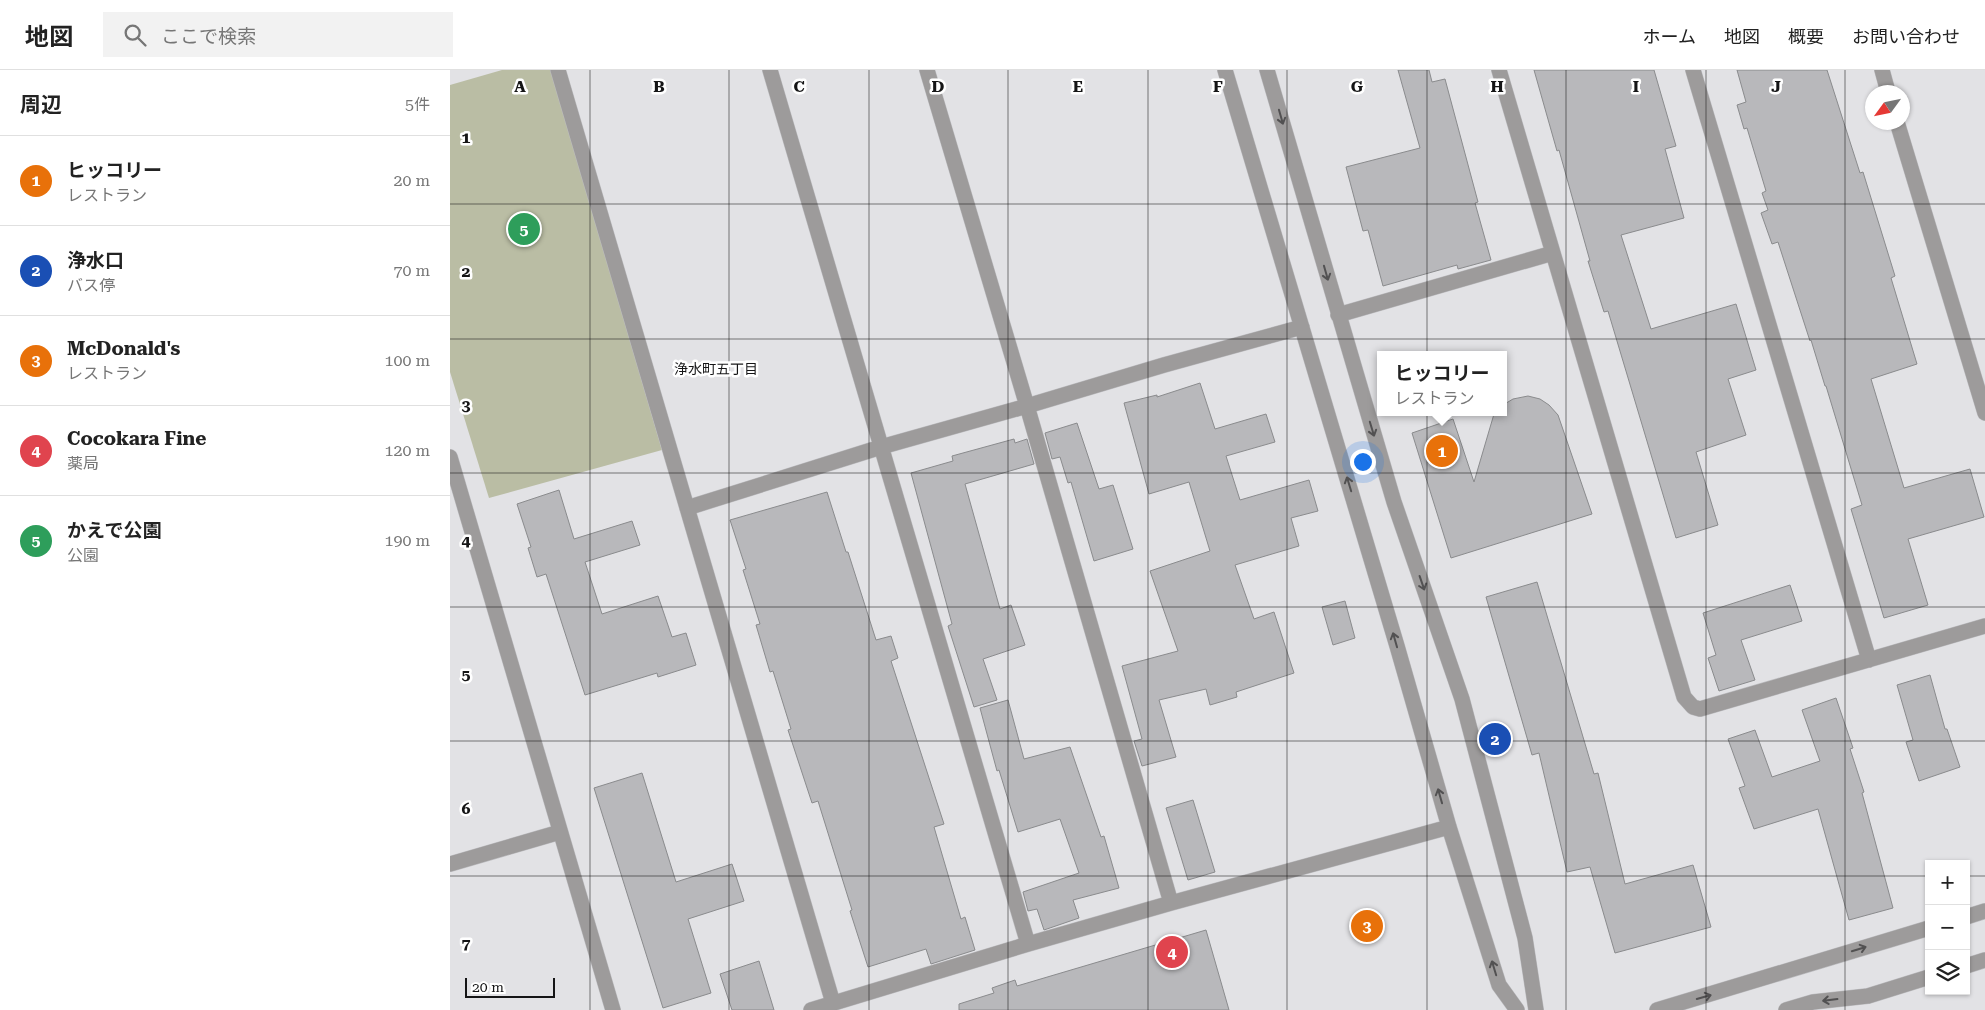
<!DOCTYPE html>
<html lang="ja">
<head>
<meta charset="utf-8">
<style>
  body { margin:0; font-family:"Roboto Serif","Noto Sans JP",serif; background:#f2f2f2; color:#222 }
  .controls { position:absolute; right:15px; bottom:15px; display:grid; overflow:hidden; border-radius:0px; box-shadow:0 1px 4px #0004 }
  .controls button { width:45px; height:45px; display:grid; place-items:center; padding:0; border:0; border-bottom:1px solid #e0e0e0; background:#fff; color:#222; font:25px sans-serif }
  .compass { position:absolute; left:1415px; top:15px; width:45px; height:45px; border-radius:50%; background:#fff; box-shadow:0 1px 4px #0004; rotate:237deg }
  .scale { position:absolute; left:15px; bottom:12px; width:90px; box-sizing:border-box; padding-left:5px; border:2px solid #151516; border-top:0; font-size:14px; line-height:18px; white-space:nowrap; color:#151516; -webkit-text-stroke:4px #fff; paint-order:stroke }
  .you { position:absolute; left:912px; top:391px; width:18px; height:18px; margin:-12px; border:4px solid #fff; border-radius:50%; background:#1a73e8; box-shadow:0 0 0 8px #1a73e833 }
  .badge { display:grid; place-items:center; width:32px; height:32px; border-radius:50%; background:#db2777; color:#fff; font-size:16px; font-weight:700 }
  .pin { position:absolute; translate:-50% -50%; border:2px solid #fff; box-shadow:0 1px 5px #0006 }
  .popup { position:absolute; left:927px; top:281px; width:130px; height:65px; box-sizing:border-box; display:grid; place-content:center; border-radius:0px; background:#fff; filter:drop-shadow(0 1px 4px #0005); font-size:16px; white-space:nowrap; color:#767676 }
  .popup b { font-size:19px; color:#222 }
  .popup::after { content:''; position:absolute; left:50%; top:100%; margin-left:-10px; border:10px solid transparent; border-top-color:#fff }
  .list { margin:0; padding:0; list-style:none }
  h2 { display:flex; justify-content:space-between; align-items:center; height:65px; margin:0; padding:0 20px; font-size:21px }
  h2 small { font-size:16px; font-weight:400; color:#767676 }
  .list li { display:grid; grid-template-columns:32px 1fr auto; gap:15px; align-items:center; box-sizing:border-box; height:90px; padding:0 20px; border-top:1px solid #e0e0e0 }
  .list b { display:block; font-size:19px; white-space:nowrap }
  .list p { margin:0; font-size:16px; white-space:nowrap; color:#767676 }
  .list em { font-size:16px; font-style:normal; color:#767676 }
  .icon { flex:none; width:28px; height:28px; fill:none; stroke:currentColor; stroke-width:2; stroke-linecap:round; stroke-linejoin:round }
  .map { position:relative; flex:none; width:1535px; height:940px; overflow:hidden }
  header { display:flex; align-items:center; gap:30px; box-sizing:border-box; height:70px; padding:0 25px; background:#fff; border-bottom:1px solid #e0e0e0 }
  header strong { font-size:24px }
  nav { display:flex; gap:28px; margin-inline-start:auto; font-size:18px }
  .search { width:350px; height:45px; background:#f2f2f2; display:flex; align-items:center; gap:12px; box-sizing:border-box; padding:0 18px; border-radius:0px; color:#767676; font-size:19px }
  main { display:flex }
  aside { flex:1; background:#fff }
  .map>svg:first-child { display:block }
  .green { fill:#babda4 }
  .building { fill:#b8b8bb; stroke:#8a8b8d }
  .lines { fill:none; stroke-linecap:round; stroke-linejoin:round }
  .minor-casing { stroke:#bdbdc0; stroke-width:16 }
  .minor { stroke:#9d9b9b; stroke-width:15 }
  .oneway { stroke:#525152 }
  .grid { fill:none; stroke:#151516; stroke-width:1; stroke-opacity:0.55 }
  .labels { text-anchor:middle; stroke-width:5; stroke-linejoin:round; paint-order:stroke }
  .neighbourhood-label { font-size:14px; fill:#151516; stroke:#fff }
  .grid-label { font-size:16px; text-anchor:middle; font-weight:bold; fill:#151516; stroke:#fff; stroke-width:5; stroke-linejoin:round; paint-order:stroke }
</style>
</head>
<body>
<header>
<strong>地図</strong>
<div class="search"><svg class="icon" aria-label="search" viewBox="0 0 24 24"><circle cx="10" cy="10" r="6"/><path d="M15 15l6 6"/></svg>ここで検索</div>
<nav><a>ホーム</a><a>地図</a><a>概要</a><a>お問い合わせ</a></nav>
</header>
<main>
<aside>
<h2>周辺<small>5件</small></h2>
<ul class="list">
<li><span class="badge" style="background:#e8710a">1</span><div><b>ヒッコリー</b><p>レストラン</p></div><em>20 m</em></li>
<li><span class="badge" style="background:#1a4fb4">2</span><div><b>浄水口</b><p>バス停</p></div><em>70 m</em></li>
<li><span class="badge" style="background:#e8710a">3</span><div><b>McDonald's</b><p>レストラン</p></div><em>100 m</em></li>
<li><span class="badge" style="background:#e0444e">4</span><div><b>Cocokara Fine</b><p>薬局</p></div><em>120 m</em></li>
<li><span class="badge" style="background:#2e9e5b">5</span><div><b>かえで公園</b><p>公園</p></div><em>190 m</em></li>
</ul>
</aside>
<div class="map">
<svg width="1535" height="940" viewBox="0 0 1535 940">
  <rect width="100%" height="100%" fill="#e2e2e5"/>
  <path class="green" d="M52,0H101L212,380L39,428L0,302V15Z"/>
  <path class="building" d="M948,0H979L982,12L995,9L1028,132L1025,133L1041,190L1008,199L1007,195L933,216L918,160L913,161L896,97L970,78Z
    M1084,0H1204L1226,76L1215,79L1234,148L1171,165L1201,259L1286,234L1306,300L1278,309L1296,365L1246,382L1268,455L1226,468L1158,241L1154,242L1138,191H1140L1109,80L1107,81Z
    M1287,0H1377L1410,103L1413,102L1445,206L1441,208L1467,294L1421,309L1454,418L1520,399L1534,447L1458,469L1478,535L1434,548L1401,439L1412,435L1376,316H1375L1361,270L1360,271L1328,172L1322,174L1311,143L1318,140L1312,123L1316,121L1297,58L1294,59L1287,35L1296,32Z
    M750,313L765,359L816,344L825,372L776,386L790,430L859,410L868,441L841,448L849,476L785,495L804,549L824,542L844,603L786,622L787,627L760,635L756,619L709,630L726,687L692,696L684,671L692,669L672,596L728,581L700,501L760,481L739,412L699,424L674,333L707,325V327Z
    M1078,326L1090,329L1099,335L1108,345L1142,444L1001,488L962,363L1003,349L1024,412L1044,344L1053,342V335L1063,329Z
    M627,353L649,419L663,415L683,479L644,491L621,412L618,413L610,387L602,389L595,363Z
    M564,369L565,373L577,369L584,394L515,414L550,539L561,535L575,575L533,589L547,630L524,637L498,556L502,554L461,403L503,391L502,386Z
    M109,420L124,469L182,451L190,475L135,492L152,544L208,526L222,567L236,563L246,595L208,607L207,603L135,625L96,504L87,507L78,478L81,477L67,434Z
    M377,422L396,482H398L426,570L441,566L448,588L441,591L494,754L484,757L511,849L515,847L525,880L481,894L476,879L418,897L400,841L402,840L368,731L362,733L338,660L341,659L323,601L320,602L306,555L310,554L293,500L296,499L280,450Z
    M1087,512L1144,704L1148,703L1175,814L1243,795L1261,857L1165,883L1140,797L1117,802L1089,683L1082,685L1036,527Z
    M1340,515L1352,551L1291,570L1305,610L1269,621L1258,588L1266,585L1253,543Z
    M895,531L905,568L883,575L872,537Z
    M1480,605L1495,659H1497L1510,697L1469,711L1456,672L1463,670L1447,615Z
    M1386,628L1403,678L1400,679L1414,722L1412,723L1443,838L1399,850L1368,739L1304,759L1289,718L1295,716L1278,669L1305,660L1322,707L1370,691L1352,640Z
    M558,630L574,689L620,677L651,767L654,766L669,818L623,830L629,848L594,860L587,839L578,841L573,822L629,803L610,749L568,762L549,700L547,701L530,638Z
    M192,703L226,812L282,794L294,831L238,849L261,923L213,938L144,718Z
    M743,730L765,802L738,810L716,738Z
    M756,860L779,940H509V934L544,923L542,918L565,910L567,916Z
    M309,891L324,940H282L270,904Z"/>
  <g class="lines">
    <g class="minor-casing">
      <path id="minor" d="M108,0L383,933
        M320,0L578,874
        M477,0L577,336L721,833
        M775,0L947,576L999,757L1049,915L1067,940
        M817,0L944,432L1012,629L1075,868L1086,940
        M1049,0L1234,627L1243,637L1250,639L1535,556
        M1243,0L1419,590
        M1432,0L1438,22
        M1447,52L1535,343
        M888,245L1103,183
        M0,387L163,940
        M237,438L431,377L577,336L714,295L852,257
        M0,794L110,762
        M1516,847L1535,841
        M1516,896L1535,890
        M361,940L578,874L721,833L999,757
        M1207,940L1479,858
        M1336,940L1363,932L1418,926L1479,907"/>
    </g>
    <use href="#minor" class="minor"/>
  </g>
  <defs><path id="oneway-shaft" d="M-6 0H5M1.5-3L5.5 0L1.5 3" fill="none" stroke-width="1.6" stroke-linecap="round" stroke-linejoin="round" transform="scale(1.25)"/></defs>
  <g class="oneway">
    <use href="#oneway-shaft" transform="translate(831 47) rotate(74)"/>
    <use href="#oneway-shaft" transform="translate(876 203) rotate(74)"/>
    <use href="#oneway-shaft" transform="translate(922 359) rotate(73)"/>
    <use href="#oneway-shaft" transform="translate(899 414) rotate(-107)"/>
    <use href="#oneway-shaft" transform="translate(972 513) rotate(71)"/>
    <use href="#oneway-shaft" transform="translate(945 570) rotate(-106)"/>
    <use href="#oneway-shaft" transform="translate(990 726) rotate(-106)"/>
    <use href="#oneway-shaft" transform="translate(1409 879) rotate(-17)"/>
    <use href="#oneway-shaft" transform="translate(1044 898) rotate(-107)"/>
    <use href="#oneway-shaft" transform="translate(1254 927) rotate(-16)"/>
    <use href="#oneway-shaft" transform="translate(1380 930) rotate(173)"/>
  </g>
  <path class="grid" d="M140,0V940M279,0V940M419,0V940M558,0V940M698,0V940M837,0V940M977,0V940M1116,0V940M1256,0V940M1395,0V940M0,134H1535M0,269H1535M0,403H1535M0,537H1535M0,671H1535M0,806H1479M1516,806H1535"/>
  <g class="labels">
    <g class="neighbourhood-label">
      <text x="266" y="304">浄水町五丁目</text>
    </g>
  </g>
  <g class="grid-label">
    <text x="70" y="22">A</text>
    <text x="209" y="22">B</text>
    <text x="349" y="22">C</text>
    <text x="488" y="22">D</text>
    <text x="628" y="22">E</text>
    <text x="768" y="22">F</text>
    <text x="907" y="22">G</text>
    <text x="1047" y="22">H</text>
    <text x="1186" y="22">I</text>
    <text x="1326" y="22">J</text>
    <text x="16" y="73">1</text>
    <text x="16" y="207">2</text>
    <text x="16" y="341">3</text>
    <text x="16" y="476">4</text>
    <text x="16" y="610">5</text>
    <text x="16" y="744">6</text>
    <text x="16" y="879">7</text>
  </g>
</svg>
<div class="controls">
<button>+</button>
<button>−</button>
<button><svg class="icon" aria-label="layers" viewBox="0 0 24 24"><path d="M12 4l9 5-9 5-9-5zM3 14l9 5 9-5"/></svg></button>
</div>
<svg class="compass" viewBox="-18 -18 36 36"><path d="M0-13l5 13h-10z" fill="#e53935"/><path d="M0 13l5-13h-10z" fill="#767676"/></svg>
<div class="scale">20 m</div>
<div class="you"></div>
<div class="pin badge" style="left:992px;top:381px;background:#e8710a">1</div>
<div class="popup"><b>ヒッコリー</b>レストラン</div>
<div class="pin badge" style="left:1045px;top:669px;background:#1a4fb4">2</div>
<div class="pin badge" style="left:917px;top:856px;background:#e8710a">3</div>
<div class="pin badge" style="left:722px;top:882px;background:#e0444e">4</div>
<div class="pin badge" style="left:74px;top:159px;background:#2e9e5b">5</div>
</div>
</main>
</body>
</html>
